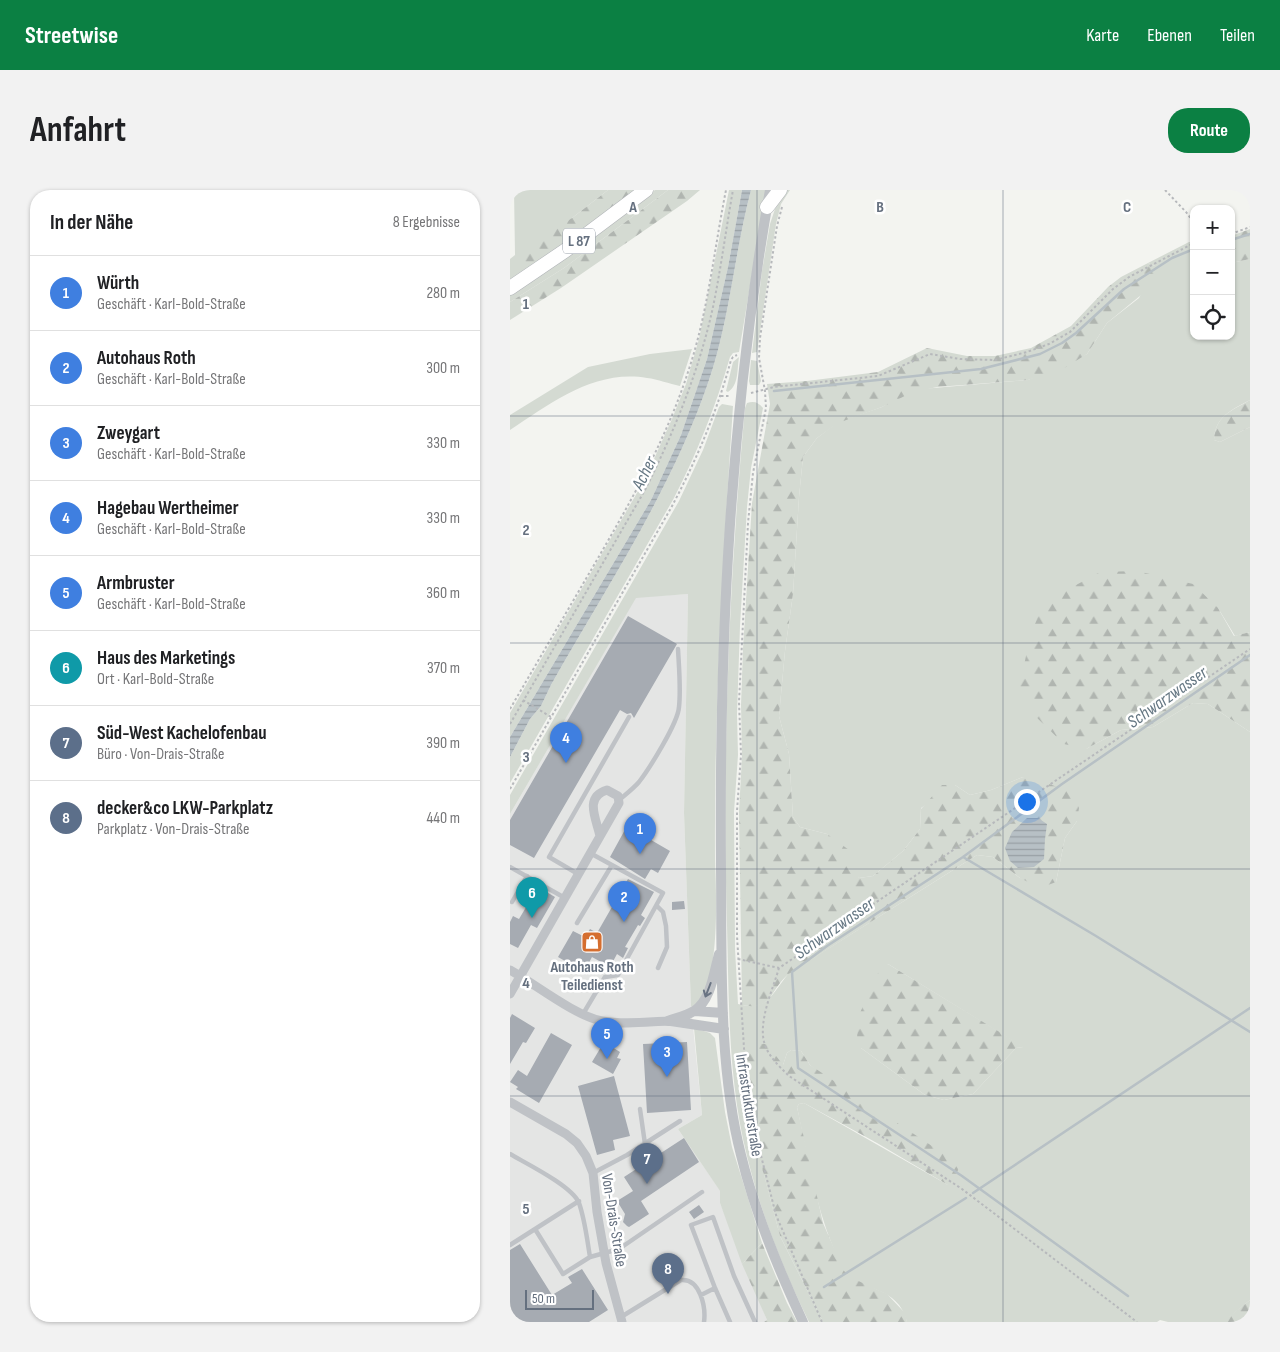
<!DOCTYPE html>
<html lang="de">
<head>
<meta charset="utf-8">
<style>
  body { margin:0; font-family:"Sofia Sans Condensed",sans-serif; background:#f2f2f2; color:#202124 }
  .controls { position:absolute; right:15px; top:15px; display:grid; overflow:hidden; border-radius:10px; box-shadow:0 1px 4px #0004 }
  .controls button { width:45px; height:45px; display:grid; place-items:center; padding:0; border:0; border-bottom:1px solid #e0e0e0; background:#fff; color:#202124; font:25px sans-serif }
  .scale { position:absolute; left:15px; bottom:12px; width:69px; box-sizing:border-box; padding-left:5px; border:2px solid #65707f; border-top:0; font-size:14px; line-height:18px; white-space:nowrap; color:#65707f; -webkit-text-stroke:4px #fff; paint-order:stroke }
  .you { position:absolute; left:516px; top:611px; width:18px; height:18px; margin:-12px; border:4px solid #fff; border-radius:50%; background:#1a73e8; box-shadow:0 0 0 8px #1a73e833 }
  .badge { display:grid; place-items:center; width:32px; height:32px; border-radius:50%; background:#0b8043; color:#fff; font-size:16px; font-weight:700 }
  .pin { position:absolute; translate:-50% -41px; filter:drop-shadow(0 1px 2px #0008) }
  .pin::after { content:''; position:absolute; top:26px; width:18px; height:15px; background:inherit; clip-path:polygon(0 0,100% 0,50% 100%) }
  .list { margin:0; padding:0; list-style:none }
  h2 { display:flex; justify-content:space-between; align-items:center; height:65px; margin:0; padding:0 20px; font-size:21px }
  h2 small { font-size:16px; font-weight:400; color:#757577 }
  .list li { display:grid; grid-template-columns:32px 1fr auto; gap:15px; align-items:center; box-sizing:border-box; height:75px; padding:0 20px; border-top:1px solid #e0e0e0 }
  .list b { display:block; font-size:19px; white-space:nowrap }
  .list p { margin:0; font-size:16px; white-space:nowrap; color:#757577 }
  .list em { font-size:16px; font-style:normal; color:#757577 }
  .icon { flex:none; width:28px; height:28px; fill:none; stroke:currentColor; stroke-width:2; stroke-linecap:round; stroke-linejoin:round }
  .map { position:relative; flex:none; width:740px; height:1132px; overflow:hidden; border-radius:20px }
  header { display:flex; align-items:center; gap:30px; box-sizing:border-box; height:70px; padding:0 25px; background:#0b8043; color:#fff }
  header strong { font-size:24px }
  nav { display:flex; gap:28px; margin-inline-start:auto; font-size:18px }
  .intro { display:flex; align-items:center; justify-content:space-between; box-sizing:border-box; height:120px; padding:0 30px }
  h1 { margin:0; font-size:35px }
  .button { padding:12px 22px; border-radius:20px; background:#0b8043; color:#fff; font-size:18px; font-weight:700 }
  main { display:flex; gap:30px; padding:0 30px }
  aside { flex:1; background:#fff; border-radius:20px; box-shadow:0 1px 4px #0004 }
  .map>svg:first-child { display:block }
  .built { fill:#e4e5e4 }
  .grass { fill:#d4dad2; fill-rule:evenodd }
  .forest { fill:url(#forest-firs) }
  .water { fill:url(#water-rules) }
  .lines { fill:none; stroke-linecap:round; stroke-linejoin:round }
  .stream { stroke:#b7c0c5; stroke-width:2.5 }
  .building { fill:#a6abb2 }
  .primary-casing { stroke:#b1b4b8; stroke-width:15 }
  .path { stroke:#b7b9bc; stroke-width:2; stroke-dasharray:2.5 2.5; stroke-linecap:butt }
  .service { stroke:#bfc2c6; stroke-width:4.5 }
  .minor { stroke:#bfc2c6; stroke-width:9 }
  .tertiary { stroke:#bfc2c6; stroke-width:10 }
  .primary { stroke:#fff; stroke-width:14 }
  .oneway { stroke:#6a7483 }
  .grid { fill:none; stroke:#65707f; stroke-width:1; stroke-opacity:0.55 }
  .labels { text-anchor:middle; stroke-width:5; stroke-linejoin:round; paint-order:stroke }
  .shield { fill:#fff; stroke:#939ba5; stroke-width:1 }
  .shield-label { font-size:15px; font-weight:bold; fill:#65707f }
  .poi-label { font-size:16px; font-weight:bold; fill:#65707f; stroke:#fff }
  .street-label { font-size:16px; fill:#65707f; stroke:#fff }
  .water-label { font-size:18px; font-style:italic; fill:#657783; stroke:#fff }
  .grid-label { font-size:16px; text-anchor:middle; font-weight:bold; fill:#65707f; stroke:#fff; stroke-width:5; stroke-linejoin:round; paint-order:stroke }
</style>
</head>
<body>
<header>
<strong>Streetwise</strong>
<nav><a>Karte</a><a>Ebenen</a><a>Teilen</a></nav>
</header>
<div class="intro"><h1>Anfahrt</h1><a class="button">Route</a></div>
<main>
<aside>
<h2>In der Nähe<small>8 Ergebnisse</small></h2>
<ul class="list">
<li><span class="badge" style="background:#3f7fe0">1</span><div><b>Würth</b><p>Geschäft · Karl-Bold-Straße</p></div><em>280 m</em></li>
<li><span class="badge" style="background:#3f7fe0">2</span><div><b>Autohaus Roth</b><p>Geschäft · Karl-Bold-Straße</p></div><em>300 m</em></li>
<li><span class="badge" style="background:#3f7fe0">3</span><div><b>Zweygart</b><p>Geschäft · Karl-Bold-Straße</p></div><em>330 m</em></li>
<li><span class="badge" style="background:#3f7fe0">4</span><div><b>Hagebau Wertheimer</b><p>Geschäft · Karl-Bold-Straße</p></div><em>330 m</em></li>
<li><span class="badge" style="background:#3f7fe0">5</span><div><b>Armbruster</b><p>Geschäft · Karl-Bold-Straße</p></div><em>360 m</em></li>
<li><span class="badge" style="background:#0f9aa8">6</span><div><b>Haus des Marketings</b><p>Ort · Karl-Bold-Straße</p></div><em>370 m</em></li>
<li><span class="badge" style="background:#5c6f8a">7</span><div><b>Süd-West Kachelofenbau</b><p>Büro · Von-Drais-Straße</p></div><em>390 m</em></li>
<li><span class="badge" style="background:#5c6f8a">8</span><div><b>decker&amp;co LKW-Parkplatz</b><p>Parkplatz · Von-Drais-Straße</p></div><em>440 m</em></li>
</ul>
</aside>
<div class="map">
<svg width="740" height="1132" viewBox="0 0 740 1132">
  <defs>
    <pattern id="forest-firs" width="22" height="20" patternUnits="userSpaceOnUse" patternTransform="scale(1.25)"><rect width="22" height="20" fill="#d4dad2"/><path d="M5 1l3.5 6h-7zM16 11l3.5 6h-7z" fill="#b0b5b0"/></pattern>
    <pattern id="water-rules" width="6" height="5" patternUnits="userSpaceOnUse" patternTransform="scale(1.25)"><rect width="6" height="5" fill="#b7c0c5"/><path d="M0 2.5h6" fill="none" stroke="#98a0a5"/></pattern>
  </defs>
  <rect width="100%" height="100%" fill="#f3f4f0"/>
  <path class="built" d="M178,404L174,623L181,817L192,925L168,939L211,1002L210,1013L257,1130L254,1132H0V624L126,407Z"/>
  <path class="grass" d="M4,0H98L62,28L18,79L0,90V69L5,65Z
    M145,0H158L54,78L0,112V104L103,33Z
    M219,0H232L218,77L197,169L171,245L141,310L0,547V523L135,289L162,229L176,194L189,149Z
    M241,0H256L229,162L223,163L220,167C206,216 187,263 164,308L0,593V567L20,529L31,516L41,495C97,396 161,301 198,193C220,130 224,64 241,0Z
    M275,0H280L271,14L266,34L247,162L242,163L252,81L260,34L267,13Z
    M679,52H684V146H721V73L740,69V210C722,220 705,226 704,250L710,252L740,237V442L725,446L708,418L576,559L611,540L643,537L683,513L698,514L740,542V1110L718,1128L717,1132H658L650,1130L647,1132H397C388,1095 352,1102 334,1082C329,1076 326,1065 323,1057C305,1013 297,964 287,917L289,914L294,913L438,995L300,875L291,861L281,860L277,863L273,875L233,880L243,942L270,1046L313,1132H299C273,1079 251,1024 237,966C218,891 219,812 217,735C212,562 219,390 235,218L237,213C244,211 248,212 253,218L241,278L237,317L230,436L227,524L228,565L224,622L225,759L228,814C257,822 262,804 278,784L467,665L483,667L510,688L546,692L555,648L567,631L513,587L481,600L460,605L445,595L411,618L410,639L393,661L363,686L349,688L317,644L290,637L283,627L279,564L269,526L275,461L283,404L289,307L293,267L307,248L328,232L372,217L400,200L518,190L577,164L597,133L629,108L645,76L638,73ZM378,774L513,857L506,858L463,904L434,910L415,905L351,858Z
    M182,159L170,196C159,194 148,189 137,188C85,179 41,213 0,240V225L78,177L140,164Z
    M229,167C227,179 229,195 218,202L216,201L223,172Z
    M241,170L247,171L251,191L249,195H240L239,191Z
    M212,214L223,216C213,367 204,517 205,669C206,697 212,806 181,817L174,623L178,404L126,408L0,624V605L169,311L193,260L209,217Z
    M184,838L200,843L205,848L215,922L222,957L252,1053L232,1074L210,1013V1001L168,939L192,925Z"/>
  <path class="forest" d="M98,0H127L74,40L18,79L13,76L10,70L15,59L62,28Z
    M158,0H190L177,11L51,98L0,130V112L54,78Z
    M740,39V69L721,73V46Z
    M638,73L645,76L648,84L647,92L597,133L577,164L551,180L518,190L427,197L401,203L372,217L328,233L307,248L293,267L289,307L283,404L275,461L269,526L279,564L283,627L290,637L317,644L339,660L349,688L363,686L393,661L410,639L411,619L432,595H445L460,605L481,600L513,587L534,592L563,603L569,618L567,631L555,648L546,692L530,698L510,688L483,667L467,665C405,704 343,743 282,782C260,795 265,822 232,815L229,622L232,566L231,515L233,459L242,313L260,214L257,194L297,191L368,182L417,158L457,166H485L521,158L561,136L598,97L611,87Z
    M740,210V237L710,252L704,250C705,226 721,221 740,210Z
    M627,381L683,394L708,418L724,446L740,442V542L698,514L683,513L643,537L611,540L576,559L554,554L523,524L509,499L520,447L533,413L590,382Z
    M378,774L514,857L506,858L463,904L434,910L415,905L351,858L347,848L349,825L369,781Z
    M240,854H257L273,875L277,863L281,860L291,861L300,875L446,972L449,978L441,995H438L367,953L294,913L289,914L287,917L313,1033L334,1081L344,1089L377,1104L395,1123L397,1132H313L270,1046L242,940L233,880L236,857Z
    M252,1053L277,1113L287,1132H254L257,1130L232,1074Z
    M740,1110V1132H717V1128Z"/>
  <path class="water" d="M232,0H241C224,64 220,130 198,193C161,301 97,396 41,495L31,516L20,529L0,567V547L141,310L171,245L197,169L218,77Z
    M517,628H528L537,634L535,649L534,669L524,677L508,678L500,671L495,658L502,642Z"/>
  <g class="lines">
    <path class="stream" d="M721,50L740,44
      M264,201L471,179L530,164L552,153L566,143L614,99L662,68L684,59
      M453,667L586,746L740,842
      M463,1003L740,818
      M314,1097L456,1008
      M618,1106L452,986L288,878L282,782L317,756L453,667L552,594L740,465"/>
  </g>
  <path class="building" d="M118,426L167,454L124,528L121,523L117,524L110,520L24,668L0,655V630Z
    M117,636L160,661L148,683L141,679L135,689L100,667Z
    M118,689L144,702L131,725L135,728L130,736L128,735L115,757L118,758L113,768L107,764L100,777L82,767L74,782L48,767L63,741L75,747L80,739L87,743Z
    M28,697L45,707L27,738L21,735L8,758L0,754V732L3,726L9,729Z
    M174,711L175,719L162,720V712Z
    M2,824L25,838L16,853L13,852L0,874V828Z
    M41,843L62,855L29,913L6,899L8,897L0,892L8,880L17,886Z
    M94,852L110,862L107,868L111,869L103,884L82,872Z
    M177,852L181,920L137,923L133,854Z
    M104,886L120,946L103,950L105,960L87,965L68,896Z
    M174,948L189,972L131,1011L139,1024L119,1037L117,1036L113,1032L115,1024L107,1011L123,1001L114,987Z
    M189,1015L194,1022L184,1029L179,1022Z
    M10,1054L42,1105L62,1093L58,1087L72,1079L98,1120L79,1132H0V1060Z"/>
  <g class="lines">
    <g class="primary-casing">
      <path id="primary" d="M257,17L270,0
        M0,98L56,60L136,0"/>
    </g>
    <path class="path" d="M655,0L676,22L684,33
      M272,17L267,36L250,148L249,168L255,201L256,218L243,283L238,333L229,512L231,565L227,621V746L236,890L241,926L266,1025L312,1132
      M721,44L740,37
      M241,203L264,197L368,186L420,164L450,169L485,170L517,162L539,154L560,142L603,99L619,87L684,53
      M211,206H221
      M13,510L41,527
      M0,519C28,471 56,423 84,375C120,313 156,250 178,182C198,123 204,60 216,0
      M0,534L135,300C164,242 189,181 203,117C211,78 216,39 223,0
      M0,599L161,318C186,271 207,222 221,170L223,167L227,165
      M228,769L269,778L740,459
      M269,778C263,799 247,833 255,855C259,867 270,877 279,886L452,999L627,1132"/>
    <path class="service" d="M109,610C116,604 123,599 129,592C139,579 168,533 169,517C171,499 169,478 168,459
      M0,677L55,708
      M68,684L39,667L119,527
      M2,712L17,686
      M147,716L153,722L156,736L157,757L148,778
      M67,733L102,675
      M73,824L95,787L108,785L153,703L80,663
      M130,919L135,954
      M0,964C17,974 62,996 69,1013C75,1030 77,1049 80,1067
      M83,983L117,965L170,931
      M25,1039L53,1084L80,1067L109,1059L192,1002
      M0,1055L69,1011
      M191,1105L205,1098
      M111,1127L171,1090C190,1088 196,1117 194,1132
      M220,1132L205,1098L181,1035L203,1027L224,1086L245,1132"/>
    <path class="minor" d="M0,780C25,794 65,826 92,831C114,835 136,832 158,831
      M0,804L109,613L108,606L97,600C74,607 86,628 90,646
      M0,912L56,944L67,953L76,966L83,983L87,1022L96,1073L112,1132"/>
    <path class="tertiary" d="M260,0C220,224 209,451 211,678C212,769 208,876 231,965C245,1023 268,1078 293,1132
      M185,821L213,823
      M158,831C166,828 176,826 184,821C201,811 204,782 209,764
      M161,831L214,839"/>
    <use href="#primary" class="primary"/>
  </g>
  <defs><path id="oneway-shaft" d="M-6 0H5M1.5-3L5.5 0L1.5 3" fill="none" stroke-width="1.6" stroke-linecap="round" stroke-linejoin="round" transform="scale(1.25)"/></defs>
  <use class="oneway" href="#oneway-shaft" transform="translate(198 800) rotate(111)"/>
  <path class="grid" d="M247,0V1132M493,0V1132M0,226H740M0,453H740M0,679H740M0,906H740"/>
  <defs>
    <g id="shop-square" transform="scale(1.125)"><rect x="-9" y="-9" width="18" height="18" rx="4" fill="#d56e2f" stroke="#fff"/><path d="M-5-2.5h2.3a2.7 3.5 0 0 1 5.4 0H5L5.5 6h-11ZM-1.5-2.5h3a1.5 2.3 0 0 0-3 0Z" fill="#fff"/></g>
  </defs>
  <g fill-rule="evenodd">
    <use href="#shop-square" x="82" y="752"/>
  </g>
  <g class="labels">
    <rect class="shield" x="53" y="38.5" width="32" height="25" rx="4"/>
    <g class="shield-label">
      <text x="69" y="56">L 87</text>
    </g>
    <g class="poi-label">
      <text x="82" y="782">Autohaus Roth<tspan x="82" dy="18">Teiledienst</tspan></text>
    </g>
    <g class="street-label">
      <text transform="translate(240 915) rotate(81)" y="6">Infrastrukturstraße</text>
      <text transform="translate(105 1030) rotate(81)" y="6">Von-Drais-Straße</text>
    </g>
    <g class="water-label">
      <text transform="translate(134 283) rotate(-64)" y="6">Acher</text>
      <text transform="translate(657 507) rotate(-35)" y="6">Schwarzwasser</text>
      <text transform="translate(324 738) rotate(-35)" y="6">Schwarzwasser</text>
    </g>
  </g>
  <g class="grid-label">
    <text x="123" y="22">A</text>
    <text x="370" y="22">B</text>
    <text x="617" y="22">C</text>
    <text x="16" y="119">1</text>
    <text x="16" y="345">2</text>
    <text x="16" y="572">3</text>
    <text x="16" y="798">4</text>
    <text x="16" y="1024">5</text>
  </g>
</svg>
<div class="controls">
<button>+</button>
<button>−</button>
<button><svg class="icon" aria-label="locate" viewBox="0 0 24 24"><circle cx="12" cy="12" r="6"/><path d="M12 2v4M12 18v4M2 12h4M18 12h4"/></svg></button>
</div>
<div class="scale">50 m</div>
<div class="you"></div>
<div class="pin badge" style="left:130px;top:664px;background:#3f7fe0">1</div>
<div class="pin badge" style="left:114px;top:732px;background:#3f7fe0">2</div>
<div class="pin badge" style="left:157px;top:887px;background:#3f7fe0">3</div>
<div class="pin badge" style="left:56px;top:573px;background:#3f7fe0">4</div>
<div class="pin badge" style="left:97px;top:869px;background:#3f7fe0">5</div>
<div class="pin badge" style="left:22px;top:728px;background:#0f9aa8">6</div>
<div class="pin badge" style="left:137px;top:994px;background:#5c6f8a">7</div>
<div class="pin badge" style="left:158px;top:1104px;background:#5c6f8a">8</div>
</div>
</main>
</body>
</html>
